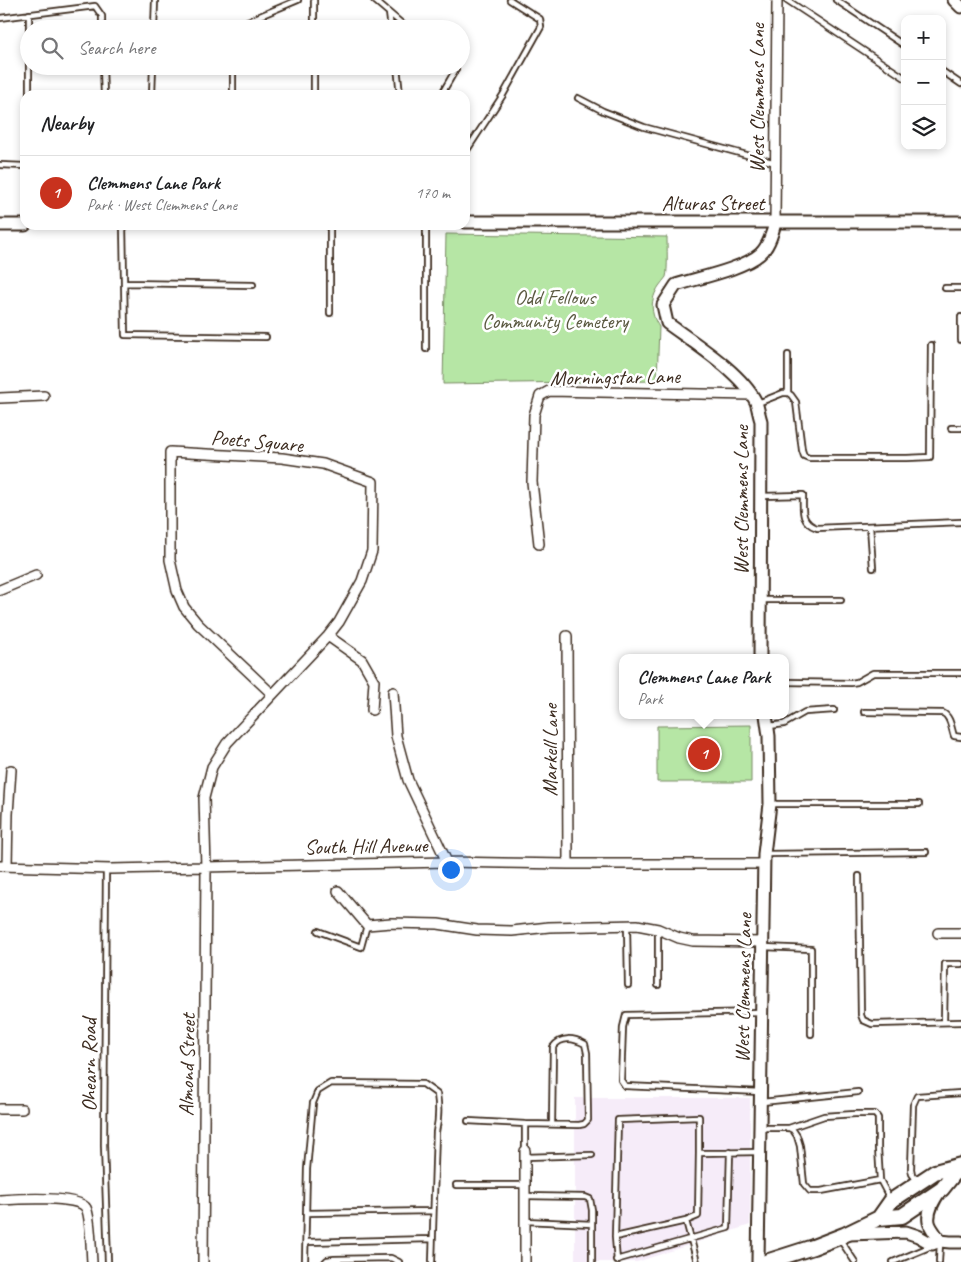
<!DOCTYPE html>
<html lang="en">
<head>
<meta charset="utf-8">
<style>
  body { margin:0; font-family:Caveat,sans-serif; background:#f6f6f6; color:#202124 }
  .controls { position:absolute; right:15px; top:15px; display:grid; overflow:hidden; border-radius:10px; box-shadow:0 2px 8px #0003 }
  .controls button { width:45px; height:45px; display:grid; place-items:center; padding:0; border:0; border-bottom:1px solid #e0e0e0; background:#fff; color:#202124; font:25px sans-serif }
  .you { position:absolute; left:450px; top:869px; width:18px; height:18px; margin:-12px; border:4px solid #fff; border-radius:50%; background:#1a73e8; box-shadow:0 0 0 8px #1a73e833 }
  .badge { display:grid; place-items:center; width:32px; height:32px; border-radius:50%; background:#c8321e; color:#fff; font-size:16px; font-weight:700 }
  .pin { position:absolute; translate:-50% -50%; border:2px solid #fff; box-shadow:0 1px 5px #0006 }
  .popup { position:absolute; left:619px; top:654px; width:170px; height:65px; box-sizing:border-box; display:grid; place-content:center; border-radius:10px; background:#fff; filter:drop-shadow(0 1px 4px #0005); font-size:16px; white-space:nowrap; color:#757577 }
  .popup b { font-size:19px; color:#202124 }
  .popup::after { content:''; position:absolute; left:50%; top:100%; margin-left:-10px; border:10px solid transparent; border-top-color:#fff }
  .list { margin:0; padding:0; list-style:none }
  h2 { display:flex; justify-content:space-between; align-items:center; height:65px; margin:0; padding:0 20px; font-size:21px }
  h2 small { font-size:16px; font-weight:400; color:#757577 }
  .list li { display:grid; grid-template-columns:32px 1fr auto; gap:15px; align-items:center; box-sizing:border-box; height:75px; padding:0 20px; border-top:1px solid #e0e0e0 }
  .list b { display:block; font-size:19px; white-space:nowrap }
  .list p { margin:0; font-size:16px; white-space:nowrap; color:#757577 }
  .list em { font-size:16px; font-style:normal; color:#757577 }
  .icon { flex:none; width:28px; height:28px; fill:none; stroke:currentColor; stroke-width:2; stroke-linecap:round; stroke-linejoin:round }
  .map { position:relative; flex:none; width:961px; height:1262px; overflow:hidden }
  .search { position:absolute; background:#fff; box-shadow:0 2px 8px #0003; left:20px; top:20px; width:450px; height:55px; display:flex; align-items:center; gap:12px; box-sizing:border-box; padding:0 18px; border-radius:28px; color:#757577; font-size:19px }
  .panel { position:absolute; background:#fff; box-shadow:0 2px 8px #0003; left:20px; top:90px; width:450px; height:140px; border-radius:15px }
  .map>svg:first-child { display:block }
  .built { fill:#f6ecf9 }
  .green { fill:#b6e6a5; stroke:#788862 }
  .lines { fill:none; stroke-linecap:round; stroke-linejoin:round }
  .lane-casing { stroke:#3b2a1e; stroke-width:8 }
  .street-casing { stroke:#3b2a1e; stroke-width:12 }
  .secondary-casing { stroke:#3b2a1e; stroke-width:15 }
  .primary-casing { stroke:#3b2a1e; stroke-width:18 }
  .lane { stroke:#fff; stroke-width:4.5 }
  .street { stroke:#fff; stroke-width:9 }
  .secondary { stroke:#fff; stroke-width:11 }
  .primary { stroke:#fff; stroke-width:14 }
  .labels { text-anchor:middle; stroke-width:5; stroke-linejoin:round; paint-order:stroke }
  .street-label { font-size:21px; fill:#3b2a1e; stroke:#fff }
  .park-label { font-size:21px; fill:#5a5940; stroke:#fff }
</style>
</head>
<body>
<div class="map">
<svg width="961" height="1262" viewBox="0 0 961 1262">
  <rect width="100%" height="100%" fill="#fff"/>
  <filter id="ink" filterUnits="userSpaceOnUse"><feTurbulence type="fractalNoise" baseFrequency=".02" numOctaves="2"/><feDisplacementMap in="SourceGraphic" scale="10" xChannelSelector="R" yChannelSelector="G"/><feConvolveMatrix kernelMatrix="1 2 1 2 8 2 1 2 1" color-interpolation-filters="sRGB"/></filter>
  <g filter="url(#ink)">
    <path class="built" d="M575,1098H750V1225L637,1262H575Z"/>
    <path class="green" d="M446,234L667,237C667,245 668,271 666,277C664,280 661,283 659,286C650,300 650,313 659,327L657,381L443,384Z
      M751,725V782H657V726Z"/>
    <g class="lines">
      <g class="lane-casing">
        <path id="lane" d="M314,0V29
          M374,0L408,29
          M787,0L905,78
          M836,0L905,46
          M389,13L391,29
          M0,18L95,6L102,16V29
          M29,29V14
          M154,29L155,0
          M229,29L298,0
          M103,66L104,95
          M233,66V95
          M314,66V95
          M397,66L400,95
          M942,71L961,84
          M29,95V55
          M152,95L153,66
          M441,95L456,69L452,66
          M578,98L603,111L644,127L776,163
          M465,153L503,95L541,27L540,19L510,0
          M0,165L25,166
          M123,225L125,335L266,337
          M330,225V313
          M124,283L253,285
          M945,288H961
          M961,317V340
          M426,349V225
          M788,393V355
          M758,403L783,393H788L791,395L796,402L802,450L804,456L809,458H907L930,457L931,345
          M951,428H961
          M762,496L803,495C803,510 800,522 817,528L961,522
          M870,526L873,568
          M761,600H841
          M785,682L851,683L857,682L873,673H961
          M864,712L943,713C951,717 951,728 954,736L961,737
          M769,726L784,724L805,712L834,710
          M771,804H919
          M765,854L926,852
          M106,869L104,1145L108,1262
          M859,876L861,1015L863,1020L872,1024L961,1022
          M627,926L628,985
          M658,929V985
          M318,931L361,947L367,925
          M764,947L811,949V1034
          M760,1012L626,1015L623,1027L621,1080L625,1086L761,1092
          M944,1022L945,964H961
          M762,1102L858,1092
          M468,1121L525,1124V1151
          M525,1124L579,1125L584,1124L588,1120L587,1053L585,1044C574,1038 561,1036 553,1047L552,1124
          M762,1128H789L793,1130L797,1136L800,1146L804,1184L810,1191H821L880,1180L878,1148V1118L875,1114H855L824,1116L789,1128
          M525,1157L592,1155
          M880,1180L890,1199
          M917,1181L912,1174L911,1169L913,1105L917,1096L961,1093
          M456,1185H525
          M525,1196L585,1197L590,1199L592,1210V1262
          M306,1213L433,1211
          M525,1221L592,1224
          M615,1237L618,1120L699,1117V1153
          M839,1238L855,1262
          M306,1242L432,1239
          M616,1260L728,1228L730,1152
          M617,1261L615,1237L686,1221
          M305,1262L307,1169L313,1103L318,1091L331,1083L423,1084L437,1094C439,1107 439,1119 436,1132L432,1262
          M325,1262L327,1260L334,1259L391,1258L399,1262
          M697,1262L686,1221L698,1216L699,1153L759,1152
          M893,1262L927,1248L932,1244
          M939,1262L940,1243"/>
      </g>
      <g class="street-casing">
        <path id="street" d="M775,222L777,0
          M0,398L44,396
          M539,544L532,482L534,415L540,396L549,391L751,395
          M0,590L36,575
          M328,636L362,660L374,681L372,710
          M567,636L568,864
          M393,692L396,736L408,780L447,862
          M0,866L111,869L447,862L568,864H764
          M7,866L8,814L11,770
          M338,891L367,925L391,923L438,924L477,930L512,931L549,927L637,925L658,929L679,938L693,941L763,942
          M938,933H961
          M0,1109H22
          M525,1151V1262
          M0,1200C15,1199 80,1195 86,1208C91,1217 91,1250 92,1262
          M203,1262L206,868L204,798L212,767L227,743L328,636L339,622L362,581L372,551L373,482L323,464L282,458L170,452V560L177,591L184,607L198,624L272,694"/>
      </g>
      <g class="secondary-casing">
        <path id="secondary" d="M954,0L961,7
          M465,222H961
          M0,225H25
          M760,658L761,421C759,415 758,408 756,402C741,372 694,343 667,323L663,305L676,285C698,278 743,269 760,254C768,247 773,232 775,222
          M849,1234L906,1232L918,1236L932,1244L940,1241L950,1242H961
          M940,1241C937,1235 930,1228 929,1222C927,1211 934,1200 940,1191
          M758,1262L764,854L770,804L769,736L766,715"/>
      </g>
      <g class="primary-casing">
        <path id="primary" d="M879,1218L891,1201L935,1172L961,1165
          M766,1262L813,1247L844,1235L879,1218L902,1216L942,1189L961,1165"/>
      </g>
      <use href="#lane" class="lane"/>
      <use href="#street" class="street"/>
      <use href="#secondary" class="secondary"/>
      <use href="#primary" class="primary"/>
    </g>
  </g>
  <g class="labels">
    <g class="street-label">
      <text transform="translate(757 98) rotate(-90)" y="7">West Clemmens Lane</text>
      <text x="713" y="210">Alturas Street</text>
      <text transform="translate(615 377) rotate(-1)" y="7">Morningstar Lane</text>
      <text transform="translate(257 441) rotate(5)" y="7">Poets Square</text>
      <text transform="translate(741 500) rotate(-90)" y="7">West Clemmens Lane</text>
      <text transform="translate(550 750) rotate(-90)" y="7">Markell Lane</text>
      <text transform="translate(366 846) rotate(-1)" y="7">South Hill Avenue</text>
      <text transform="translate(743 988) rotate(-89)" y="7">West Clemmens Lane</text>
      <text transform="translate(89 1065) rotate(-90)" y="7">Ohearn Road</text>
      <text transform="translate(187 1065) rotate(-89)" y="7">Almond Street</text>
    </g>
    <g class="park-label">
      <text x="555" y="304">Odd Fellows<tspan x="555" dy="24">Community Cemetery</tspan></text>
    </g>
  </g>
</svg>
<div class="controls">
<button>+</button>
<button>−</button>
<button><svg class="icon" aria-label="layers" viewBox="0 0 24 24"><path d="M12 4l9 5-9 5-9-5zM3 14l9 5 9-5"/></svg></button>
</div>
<div class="you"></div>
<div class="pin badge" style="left:704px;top:754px">1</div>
<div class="popup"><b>Clemmens Lane Park</b>Park</div>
<div class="search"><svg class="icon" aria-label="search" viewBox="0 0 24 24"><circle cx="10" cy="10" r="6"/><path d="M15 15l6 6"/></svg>Search here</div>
<section class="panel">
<h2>Nearby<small></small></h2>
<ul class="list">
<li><span class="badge">1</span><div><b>Clemmens Lane Park</b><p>Park · West Clemmens Lane</p></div><em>170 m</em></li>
</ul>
</section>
</div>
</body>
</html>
